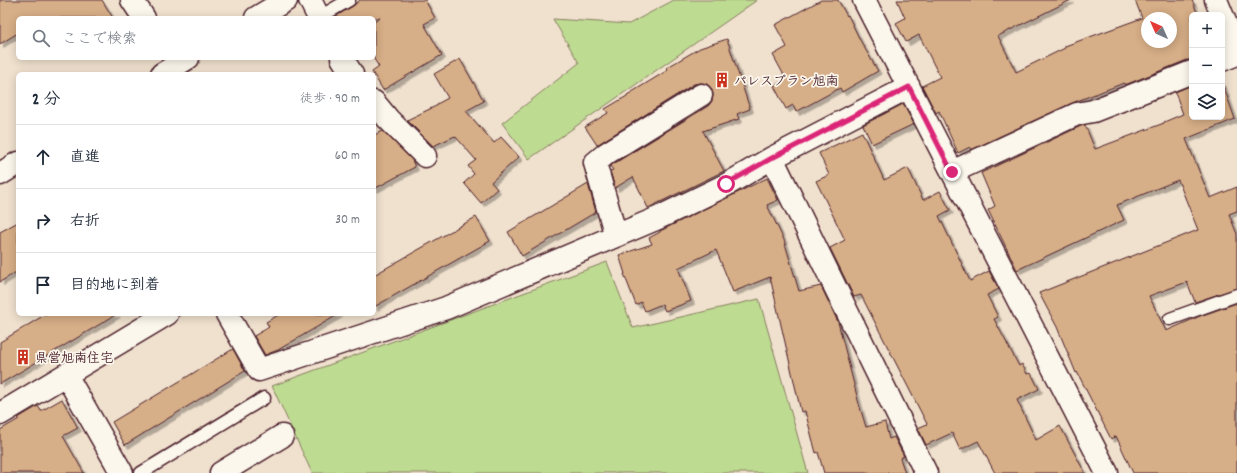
<!DOCTYPE html>
<html lang="ja">
<head>
<meta charset="utf-8">
<style>
  body { margin:0; font-family:Dekko,"Klee One",sans-serif; background:#f6f6f7; color:#1f2937 }
  .controls { position:absolute; right:12px; top:12px; display:grid; overflow:hidden; border-radius:6px; box-shadow:0 2px 10px #0003 }
  .controls button { width:36px; height:36px; display:grid; place-items:center; padding:0; border:0; border-bottom:1px solid #e0e1e3; background:#fff; color:#1f2937; font:20px sans-serif }
  .compass { position:absolute; left:1141px; top:12px; width:36px; height:36px; border-radius:50%; background:#fff; box-shadow:0 2px 10px #0003; rotate:315deg }
  .stop { position:absolute; width:12px; height:12px; margin:-9px; border:3px solid #db2777; border-radius:50%; background:#fff }
  .stop.end { background:#db2777; border-color:#fff; box-shadow:0 1px 4px #0008 }
  .list { margin:0; padding:0; list-style:none }
  h2 { display:flex; justify-content:space-between; align-items:center; height:52px; margin:0; padding:0 16px; font-size:17px }
  h2 small { font-size:13px; font-weight:400; color:#747a83 }
  .list li { display:grid; grid-template-columns:26px 1fr auto; gap:12px; align-items:center; box-sizing:border-box; height:64px; padding:0 16px; border-top:1px solid #e0e1e3 }
  .list b { display:block; font-size:15px; white-space:nowrap }
  .list em { font-size:13px; font-style:normal; color:#747a83 }
  .icon { flex:none; width:22px; height:22px; fill:none; stroke:currentColor; stroke-width:2; stroke-linecap:round; stroke-linejoin:round }
  .map { position:relative; flex:none; width:1237px; height:473px; overflow:hidden }
  .search { position:absolute; background:#fff; box-shadow:0 2px 10px #0003; left:16px; top:16px; width:360px; height:44px; display:flex; align-items:center; gap:10px; box-sizing:border-box; padding:0 14px; border-radius:6px; color:#747a83; font-size:15px }
  .panel { position:absolute; background:#fff; box-shadow:0 2px 10px #0003; left:16px; top:72px; width:360px; height:244px; border-radius:6px }
  .map>svg:first-child { display:block }
  .green { fill:#bedb92; stroke:#847d5e }
  .building { fill:#d6ae87; stroke:#4a1f2b; fill-rule:evenodd; filter:url(#shadow) }
  .lines { fill:none; stroke-linecap:round; stroke-linejoin:round }
  .lane-casing { stroke:#4a1f2b; stroke-width:15 }
  .street-casing { stroke:#4a1f2b; stroke-width:25 }
  .lane { stroke:#fbf7ec; stroke-width:12 }
  .street { stroke:#fbf7ec; stroke-width:22 }
  .route { stroke:#db2777; stroke-width:5 }
  .labels { text-anchor:middle; stroke-width:3.5; stroke-linejoin:round; paint-order:stroke }
  .poi-label { font-size:13px; font-weight:bold; fill:#4a1f2b; stroke:#fbf7ec; text-anchor:start }
</style>
</head>
<body>
<div class="map">
<svg width="1237" height="473" viewBox="0 0 1237 473">
  <defs>
    <filter id="shadow"><feDropShadow dx="3.5" dy="3.5" stdDeviation="0" flood-color="#0004"/></filter>
  </defs>
  <rect width="100%" height="100%" fill="#f0e1ce"/>
  <filter id="ink" filterUnits="userSpaceOnUse"><feTurbulence type="fractalNoise" baseFrequency=".025" numOctaves="2"/><feDisplacementMap in="SourceGraphic" scale="8" xChannelSelector="R" yChannelSelector="G"/><feConvolveMatrix kernelMatrix="1 2 1 2 8 2 1 2 1" color-interpolation-filters="sRGB"/></filter>
  <g filter="url(#ink)">
    <path class="green" d="M674,0H757L529,159L502,123L579,63L553,19L629,24Z
      M607,262L633,328L759,299L808,473H312L272,386Z"/>
    <path class="building" d="M0,0H102L113,18H18V33L0,44Z
      M360,0H425L435,18L424,24L442,55L383,90L372,72L379,67L374,59V22L380,18H333L353,6Z
      M821,0H838L847,16L848,15L860,40L878,71L842,92L840,88L796,112L793,105L786,109L774,86L786,79L773,55L787,47L775,25Z
      M897,0H1071L998,36L1016,72L1065,48V46L1142,18L1135,0H1192L1198,15H1192V60H1187L1125,85L1124,83L1072,103L971,150L970,147L958,153L939,111L936,113L922,86L940,77L919,35L906,42L896,23L905,18ZM1147,18H1171V42H1147Z
      M727,39L750,109L737,114L739,119L703,131L724,171L648,208L633,177L615,188L610,171L613,170L610,166L708,106L712,101L713,95L711,88L707,84L701,83L694,84L597,145L585,127L608,113L605,109L627,96V95L668,70L666,68L700,48Z
      M460,59L484,101L466,111L494,143L501,137L519,157L491,182L497,189L481,203L464,183L474,174L468,166L476,160L455,136L433,146L407,120L438,105L437,104L448,98L434,74Z
      M1222,82L1235,119L1186,139L1210,198L1237,187V211L1229,214L1237,234V288L1195,302L1187,282L1149,296L1166,331L1200,316L1237,303V473H1133L1116,436L1111,439L1077,372L1076,373L1057,327L1039,293L1198,230L1178,180L1117,205L1124,220L1017,270L988,210L995,206L981,173L1081,126L1085,125L1095,149L1164,123V122L1183,114L1175,92L1192,85V117H1222Z
      M903,104L914,124L872,144L863,125Z
      M383,131L412,160L415,167L374,189V135Z
      M862,132L884,180L908,168L923,200L940,191L950,210L939,216L970,281L989,271L999,289L987,295L998,317L994,319L1019,366L1022,364L1027,374L1031,373L1039,389L1017,400L1036,440L1060,426L1085,473H995L978,441L960,450L952,433L926,445L918,428L927,424L861,295L854,297L830,248L845,240L816,181L829,175L819,153Z
      M767,178L778,200L767,205L784,240L799,291L821,286L838,322L859,404L866,427L885,422L889,439L894,437L904,456L900,458L905,473H824L818,452L816,453L805,411L801,412L770,277L733,292L716,250L678,268L691,301L665,311L662,304L645,311L641,302L636,305L624,274H625L619,255L652,244L649,238L660,232V231Z
      M588,184L596,212L522,256L508,232Z
      M476,217L490,241L374,307V275Z
      M18,222V271L0,282V232Z
      M46,314H117L0,384V342Z
      M280,314H339L278,350L265,355L254,336L269,327L266,322Z
      M233,349L245,371L125,445L112,422Z
      M62,399L78,428L63,436L84,473H0V430L19,419L18,418L38,406L41,411Z"/>
    <g class="lines">
      <g class="lane-casing">
        <path id="lane" d="M318,18L349,0
          M1170,319L1237,295
          M141,473L264,398"/>
      </g>
      <g class="street-casing">
        <path id="street" d="M132,0L144,18
          M310,0L319,18
          M864,0L1107,473
          M1216,0L1237,51
          M256,18L286,0
          M342,58L352,74
          M1222,60L1237,54
          M162,74L188,58
          M374,102L388,119L425,156
          M772,158L926,473
          M952,172L1077,114L1093,111L1192,72
          M0,174L18,163
          M616,236L595,163L607,153L701,95
          M227,314L259,370L446,308L658,218L726,185L772,158L909,87
          M66,375L122,473
          M0,414L167,314
          M221,473L282,436"/>
      </g>
      <use href="#lane" class="lane"/>
      <use href="#street" class="street"/>
    </g>
  </g>
  <g class="lines" filter="url(#ink)">
    <path class="route" d="M726,184L772,158L909,87L952,172"/>
  </g>
  <defs>
    <g id="building-bare" transform="scale(1.2)"><path d="M-4-6H4V6H1V3H-1V6H-4ZM-2.5-4.3h1.7v1.8h-1.7ZM.8-4.3h1.7v1.8H.8ZM-2.5-1h1.7V.8h-1.7ZM.8-1h1.7V.8H.8Z" fill="#c8321e" stroke="#fbf7ec" stroke-width="2.5" paint-order="stroke"/></g>
  </defs>
  <g fill-rule="evenodd">
    <use href="#building-bare" x="722" y="80"/>
    <use href="#building-bare" x="23" y="357"/>
  </g>
  <g class="labels">
    <g class="poi-label">
      <text x="734" y="85">パレスブラン旭南</text>
      <text x="35" y="362">県営旭南住宅</text>
    </g>
  </g>
</svg>
<div class="controls">
<button>+</button>
<button>−</button>
<button><svg class="icon" aria-label="layers" viewBox="0 0 24 24"><path d="M12 4l9 5-9 5-9-5zM3 14l9 5 9-5"/></svg></button>
</div>
<svg class="compass" viewBox="-18 -18 36 36"><path d="M0-13l5 13h-10z" fill="#e53935"/><path d="M0 13l5-13h-10z" fill="#747a83"/></svg>
<div class="stop" style="left:726px;top:184px"></div>
<div class="stop end" style="left:952px;top:172px"></div>
<div class="search"><svg class="icon" aria-label="search" viewBox="0 0 24 24"><circle cx="10" cy="10" r="6"/><path d="M15 15l6 6"/></svg>ここで検索</div>
<section class="panel">
<h2>2 分<small>徒歩 · 90 m</small></h2>
<ul class="list">
<li><svg class="icon" aria-label="ahead" viewBox="0 0 24 24"><path d="M12 20V5M6 11l6-6 6 6"/></svg><div><b>直進</b></div><em>60 m</em></li>
<li><svg class="icon" aria-label="right" viewBox="0 0 24 24"><path d="M7 20v-9h11M14 6l5 5-5 5"/></svg><div><b>右折</b></div><em>30 m</em></li>
<li><svg class="icon" aria-label="arrive" viewBox="0 0 24 24"><path d="M6 21V4h12l-3 4 3 4H6"/></svg><div><b>目的地に到着</b></div></li>
</ul>
</section>
</div>
</body>
</html>
